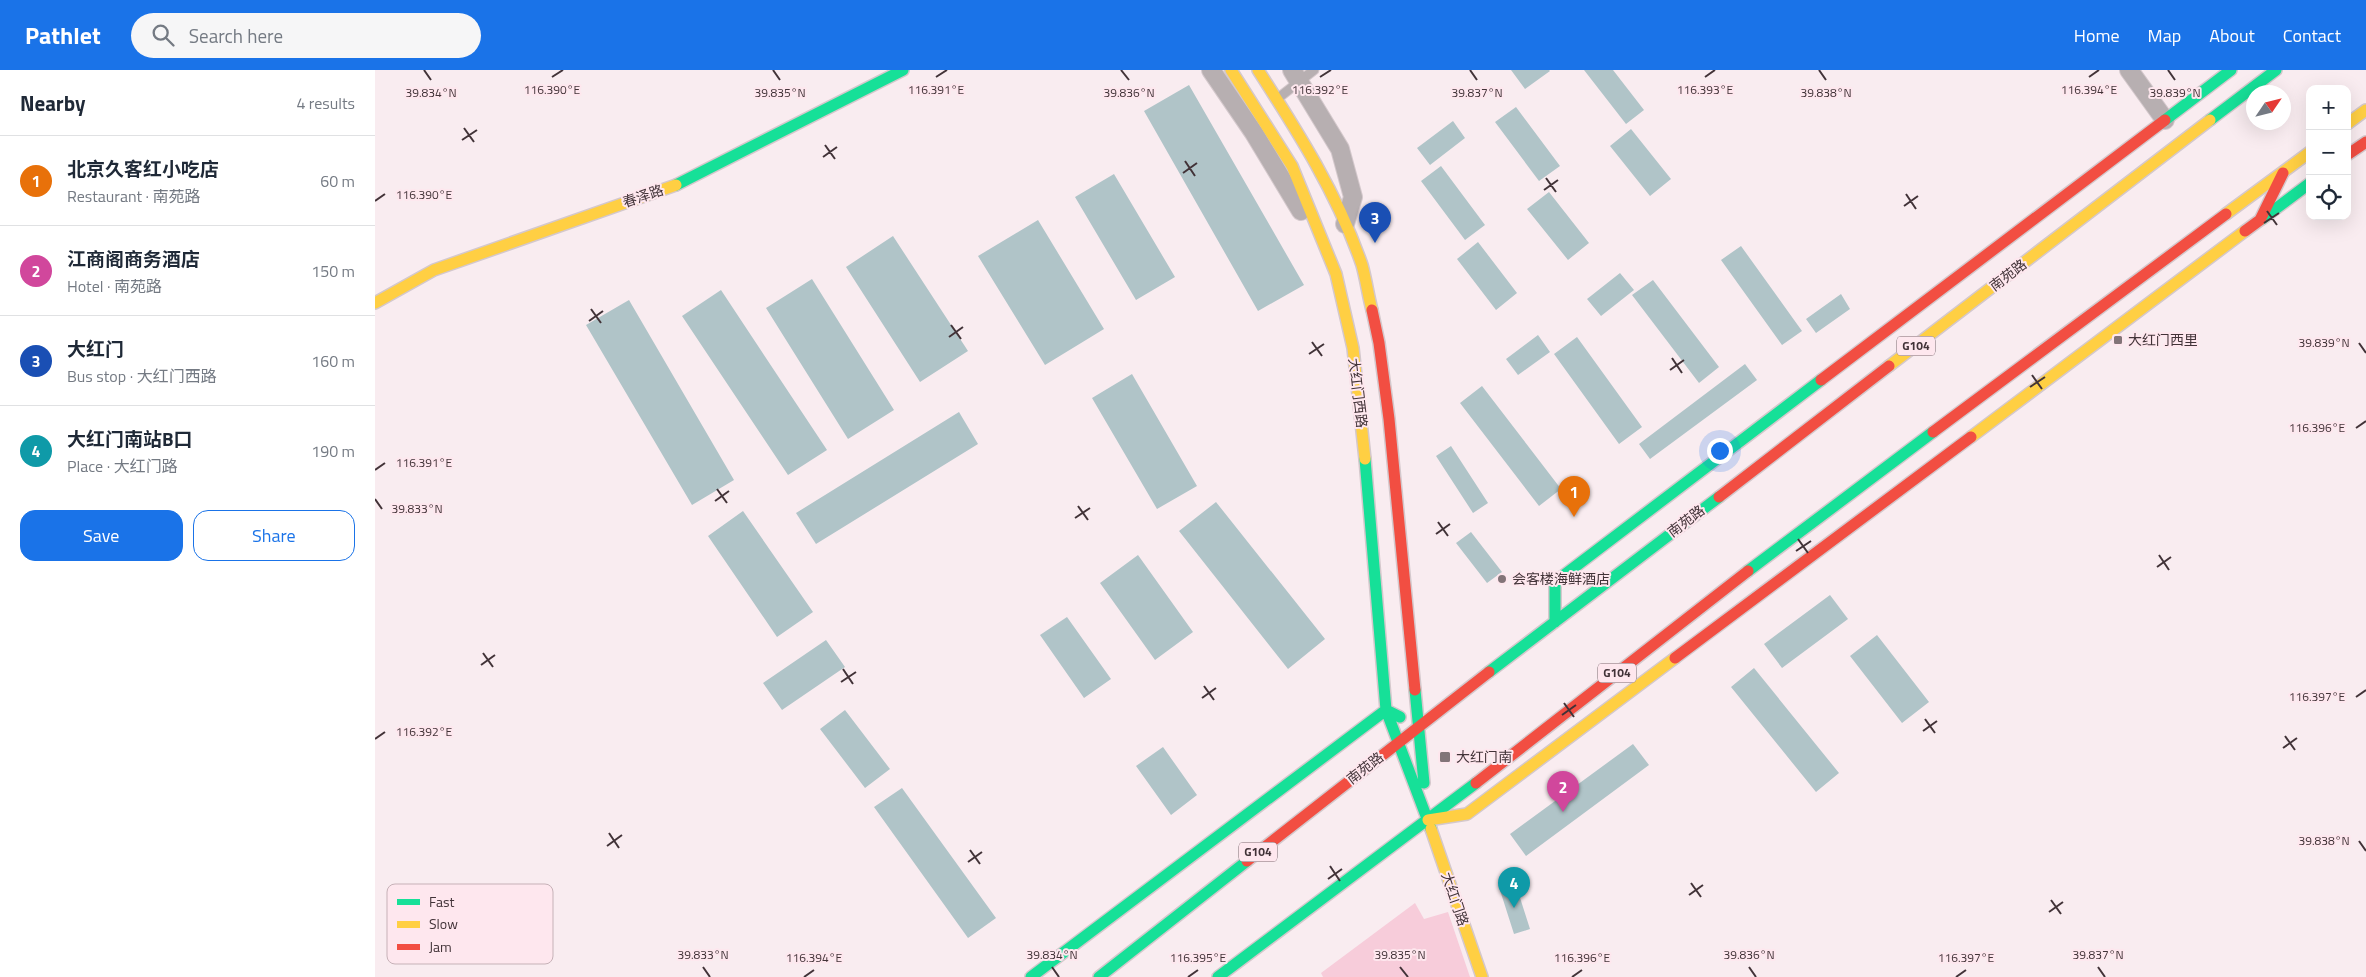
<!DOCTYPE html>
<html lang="en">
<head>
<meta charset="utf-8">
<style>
  body { margin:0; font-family:"Titillium Web","Noto Sans SC",sans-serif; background:#f6f6f7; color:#1f2937 }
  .controls { position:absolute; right:15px; top:15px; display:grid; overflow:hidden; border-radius:10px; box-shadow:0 5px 20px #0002 }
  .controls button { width:45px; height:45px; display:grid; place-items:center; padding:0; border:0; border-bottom:1px solid #e0e1e3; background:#fff; color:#1f2937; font:25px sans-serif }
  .compass { position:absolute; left:1871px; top:15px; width:45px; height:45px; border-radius:50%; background:#fff; box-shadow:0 5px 20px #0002; rotate:55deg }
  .you { position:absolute; left:1344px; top:380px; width:18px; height:18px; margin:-12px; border:4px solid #fff; border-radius:50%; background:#1a73e8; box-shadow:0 0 0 8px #1a73e833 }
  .badge { display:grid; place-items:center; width:32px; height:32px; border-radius:50%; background:#1a73e8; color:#fff; font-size:16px; font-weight:700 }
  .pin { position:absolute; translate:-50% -41px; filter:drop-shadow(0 1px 2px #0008) }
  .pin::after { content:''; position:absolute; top:26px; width:18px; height:15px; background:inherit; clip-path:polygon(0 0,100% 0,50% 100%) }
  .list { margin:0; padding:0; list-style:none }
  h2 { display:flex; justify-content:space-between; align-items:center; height:65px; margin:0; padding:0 20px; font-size:21px }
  h2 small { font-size:16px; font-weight:400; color:#747a83 }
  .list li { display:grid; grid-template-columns:32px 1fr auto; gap:15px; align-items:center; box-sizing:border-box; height:90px; padding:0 20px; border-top:1px solid #e0e1e3 }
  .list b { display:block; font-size:19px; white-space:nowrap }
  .list p { margin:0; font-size:16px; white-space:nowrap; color:#747a83 }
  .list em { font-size:16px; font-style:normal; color:#747a83 }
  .actions { display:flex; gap:10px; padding:15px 20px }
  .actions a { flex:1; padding:11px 0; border:1px solid #1a73e8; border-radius:15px; text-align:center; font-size:18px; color:#1a73e8 }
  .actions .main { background:#1a73e8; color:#fff }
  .icon { flex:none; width:28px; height:28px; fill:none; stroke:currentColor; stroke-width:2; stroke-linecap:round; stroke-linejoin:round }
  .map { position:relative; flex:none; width:1991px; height:907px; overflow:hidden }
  header { display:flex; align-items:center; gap:30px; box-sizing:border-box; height:70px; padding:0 25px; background:#1a73e8; color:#fff }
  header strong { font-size:24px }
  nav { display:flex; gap:28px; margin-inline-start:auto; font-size:18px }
  .search { width:350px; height:45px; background:#f6f6f7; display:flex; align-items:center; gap:12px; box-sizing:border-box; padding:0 18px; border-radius:28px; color:#747a83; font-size:19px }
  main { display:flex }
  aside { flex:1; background:#fff }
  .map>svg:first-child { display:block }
  .green { fill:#f7ccda }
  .building { fill:#b0c4c8 }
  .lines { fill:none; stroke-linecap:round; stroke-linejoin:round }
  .lane-casing { stroke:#d4c8cc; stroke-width:11 }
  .street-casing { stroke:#d4c8cc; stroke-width:20 }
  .fast-casing { stroke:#d4c8cc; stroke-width:14 }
  .slow-casing { stroke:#d4c8cc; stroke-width:14 }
  .jam-casing { stroke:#d4c8cc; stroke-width:14 }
  .lane { stroke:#b7afb1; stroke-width:9 }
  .street { stroke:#b7afb1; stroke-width:18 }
  .fast { stroke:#16e098; stroke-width:11 }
  .slow { stroke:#ffcf43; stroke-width:11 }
  .jam { stroke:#f24e42; stroke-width:11 }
  .ticks { fill:none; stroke:#423338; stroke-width:2 }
  .poi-dot { fill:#827478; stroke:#fee7ee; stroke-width:2 }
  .labels { text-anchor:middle; stroke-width:4; stroke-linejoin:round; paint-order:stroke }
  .shield { fill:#fee7ee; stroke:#7a696f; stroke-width:1 }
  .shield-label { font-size:12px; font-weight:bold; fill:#423338 }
  .street-label { font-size:14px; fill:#423338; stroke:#fee7ee }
  .poi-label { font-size:14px; fill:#423338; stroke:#fee7ee; text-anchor:start }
  .key { fill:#fee7ee; stroke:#c6b1b7; stroke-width:1 }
  .key-label { font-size:14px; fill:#423338 }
  .ticks-label { font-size:12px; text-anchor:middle; fill:#423338; stroke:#fee7ee; stroke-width:4; stroke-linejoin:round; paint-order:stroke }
</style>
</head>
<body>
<header>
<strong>Pathlet</strong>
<div class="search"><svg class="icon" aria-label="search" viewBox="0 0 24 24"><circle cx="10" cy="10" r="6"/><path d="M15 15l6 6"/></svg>Search here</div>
<nav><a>Home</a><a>Map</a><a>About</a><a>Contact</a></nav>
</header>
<main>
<aside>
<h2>Nearby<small>4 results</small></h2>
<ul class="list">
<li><span class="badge" style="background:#e8710a">1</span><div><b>北京久客红小吃店</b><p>Restaurant · 南苑路</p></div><em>60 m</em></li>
<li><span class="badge" style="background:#d1479c">2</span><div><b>江商阁商务酒店</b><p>Hotel · 南苑路</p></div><em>150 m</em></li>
<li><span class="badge" style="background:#1a4fb4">3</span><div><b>大红门</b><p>Bus stop · 大红门西路</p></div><em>160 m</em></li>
<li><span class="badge" style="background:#0f9aa8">4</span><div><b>大红门南站B口</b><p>Place · 大红门路</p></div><em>190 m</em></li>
</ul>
<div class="actions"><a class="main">Save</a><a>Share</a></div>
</aside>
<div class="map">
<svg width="1991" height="907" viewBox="0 0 1991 907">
  <rect width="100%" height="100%" fill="#f9ecf0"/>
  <path class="green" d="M1040,833L1049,849L1073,842L1095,907H948L946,903Z"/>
  <path class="building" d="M1136,0H1174L1175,1L1150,19Z
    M1209,0H1238L1269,40L1251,54Z
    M814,15L929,215L883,241L769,41Z
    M1141,37L1185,96L1164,111L1120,52Z
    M1078,51L1090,68L1055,95L1042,78Z
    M1256,59L1296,109L1275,126L1235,76Z
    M1066,96L1110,155L1090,170L1046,111Z
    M739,104L800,207L761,230L700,127Z
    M1174,122L1214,173L1193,190L1152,139Z
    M663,150L729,259L670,295L603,186Z
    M518,166L593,281L545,312L471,197Z
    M1103,172L1142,223L1121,240L1082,189Z
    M1366,176L1427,261L1407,275L1346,190Z
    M1245,203L1259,220L1226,246L1212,229Z
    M437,209L519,340L473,369L391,238Z
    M1278,210L1344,297L1324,313L1257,225Z
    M346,220L452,380L413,405L307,246Z
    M1466,224L1475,239L1441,263L1431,249Z
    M254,230L359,410L317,435L211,255Z
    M1163,265L1175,282L1143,305L1131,289Z
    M1202,267L1267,357L1244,374L1179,284Z
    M1370,294L1382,310L1275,389L1264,374Z
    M757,304L822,416L782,439L717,328Z
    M1107,316L1186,419L1164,436L1085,333Z
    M584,342L603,374L441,474L421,443Z
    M1076,376L1113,433L1098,443L1061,386Z
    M841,432L950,569L913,599L804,461Z
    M368,441L438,542L402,567L333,466Z
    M1096,462L1127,502L1112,513L1081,473Z
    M763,485L818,562L780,590L725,513Z
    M1455,525L1473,549L1407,598L1389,574Z
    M692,547L736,609L709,628L665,565Z
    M1502,565L1554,632L1527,653L1475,586Z
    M451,570L470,597L407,640L388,613Z
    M1379,598L1464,703L1441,722L1356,617Z
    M470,640L515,699L490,718L445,659Z
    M1258,674L1274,695L1151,786L1135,764Z
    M788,677L822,725L796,745L761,696Z
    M527,718L621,848L593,868L499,737Z
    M1140,812L1155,859L1139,864L1124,817Z"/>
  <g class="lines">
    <g class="lane-casing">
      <path id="lane" d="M902,29L939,0"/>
    </g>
    <g class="street-casing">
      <path id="street" d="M836,0L879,63L926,141
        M917,0L965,79L978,127L970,154
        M1754,0L1790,50"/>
    </g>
    <g class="fast-casing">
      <path id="fast" d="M1790,50L1856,0
        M1835,50L1901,0
        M301,115L528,0
        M1887,149L1935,113
        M990,389L1011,640L1056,759
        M1373,501L1558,362
        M1180,552V512L1446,310
        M1114,602L1344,427
        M1040,620L1049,713
        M656,907L1011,640L1025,647
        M724,907L872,791
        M843,907L1101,713"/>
    </g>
    <g class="slow-casing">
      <path id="slow" d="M856,0L917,96L961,204L978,278L990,389
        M883,0C923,62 963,125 987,195C991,209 993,225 997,240
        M1972,54L1991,40
        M1851,144L1935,82
        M0,233L59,200L301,115
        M1514,296L1835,50
        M1596,367L1870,161
        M1053,750L1092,744L1300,588
        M1056,759L1107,907"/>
    </g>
    <g class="jam-casing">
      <path id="jam" d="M1972,85L1991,72
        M1870,161L1885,150L1908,103
        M997,240L1004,273L1014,349L1040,620
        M1446,310L1790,50
        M1558,362L1851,144
        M1344,427L1514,296
        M1300,588L1596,367
        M1101,713L1373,501
        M872,791L1114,602"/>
    </g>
    <use href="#lane" class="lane"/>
    <use href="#street" class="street"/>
    <use href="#fast" class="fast"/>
    <use href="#slow" class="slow"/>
    <use href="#jam" class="jam"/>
  </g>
  <path class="ticks" d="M49,0L56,10M398,0L405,10M746,0L754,10M1095,0L1102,10M1444,0L1451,10M1793,0L1800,10M177,7L188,0M561,7L572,0M945,7L956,0M1330,7L1340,0M1714,7L1724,0M89,58L99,72M87,70L102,60M450,75L460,89M448,87L462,77M810,91L820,106M808,103L822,93M1171,108L1181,122M1169,120L1183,110M1531,124L1541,139M0,131L10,124M1529,136L1543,126M1892,141L1902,155M1889,153L1904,143M216,239L226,253M214,251L228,241M576,255L586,269M574,267L588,257M937,272L947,286M1984,273L1991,283M934,284L949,274M1297,288L1307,303M1295,300L1309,290M1657,305L1667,319M1655,317L1670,307M1981,358L1991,351M0,400L10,393M342,419L352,433M0,429L7,439M340,431L354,421M703,436L713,450M700,448L715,438M1063,452L1073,466M1061,464L1075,454M1423,469L1433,483M1421,481L1436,471M1784,485L1794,500M1782,497L1796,487M108,583L118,597M106,595L120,585M468,599L478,614M466,612L481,602M829,616L839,630M1981,627L1991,620M827,628L841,618M1189,633L1199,647M1187,645L1201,635M1550,649L1560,663M1548,661L1562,651M1910,666L1920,680M0,669L10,662M1908,678L1922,668M234,763L244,778M1984,771L1991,781M232,776L247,765M595,780L605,794M593,792L607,782M955,796L965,811M953,809L967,799M1316,813L1326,827M1314,825L1328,815M1676,830L1686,844M1674,842L1688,832M328,897L335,907M677,897L684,907M1025,897L1033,907M1374,897L1381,907M1723,897L1730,907M429,907L439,900M813,907L823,900M1197,907L1207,900M1581,907L1591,900"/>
  <g class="poi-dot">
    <rect x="1738" y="265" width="10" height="10" rx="2.5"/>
    <circle cx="1127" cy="509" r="5"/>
    <rect x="1064" y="681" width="12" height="12" rx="2.5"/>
  </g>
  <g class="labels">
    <g class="shield">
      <rect x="1522" y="266.5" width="38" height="19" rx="4"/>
      <rect x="1223" y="593.5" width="38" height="19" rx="4"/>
      <rect x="864" y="772.5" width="38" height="19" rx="4"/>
    </g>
    <g class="shield-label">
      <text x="1541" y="280">G104</text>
      <text x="1242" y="607">G104</text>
      <text x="883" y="786">G104</text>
    </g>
    <g class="street-label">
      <text transform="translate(268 126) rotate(-19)" y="5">春泽路</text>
      <text transform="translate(1633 205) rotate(-37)" y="5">南苑路</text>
      <text transform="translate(983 323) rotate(83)" y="5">大红门西路</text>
      <text transform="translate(1311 451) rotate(-37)" y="5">南苑路</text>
      <text transform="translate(990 698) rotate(-38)" y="5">南苑路</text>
      <text transform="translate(1080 829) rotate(71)" y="5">大红门路</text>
    </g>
    <g class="poi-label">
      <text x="1753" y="275">大红门西里</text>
      <text x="1137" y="514">会客楼海鲜酒店</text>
      <text x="1081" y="692">大红门南</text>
    </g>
  </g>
  <rect x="12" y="814" width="166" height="80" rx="8" class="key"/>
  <rect x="22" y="829" width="23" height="6" fill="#16e098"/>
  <rect x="22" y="851" width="23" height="7" fill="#ffcf43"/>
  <rect x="22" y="874" width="23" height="6" fill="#f24e42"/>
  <g class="key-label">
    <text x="54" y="837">Fast</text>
    <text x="54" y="859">Slow</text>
    <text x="54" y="882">Jam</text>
  </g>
  <g class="ticks-label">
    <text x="561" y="24">116.391°E</text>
    <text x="177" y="24">116.390°E</text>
    <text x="945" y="24">116.392°E</text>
    <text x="1330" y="24">116.393°E</text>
    <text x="1714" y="24">116.394°E</text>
    <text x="56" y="27">39.834°N</text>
    <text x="405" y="27">39.835°N</text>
    <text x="754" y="27">39.836°N</text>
    <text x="1102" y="27">39.837°N</text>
    <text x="1451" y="27">39.838°N</text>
    <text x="1800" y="27">39.839°N</text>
    <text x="49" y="129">116.390°E</text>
    <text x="1949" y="277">39.839°N</text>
    <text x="1942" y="362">116.396°E</text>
    <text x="49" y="397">116.391°E</text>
    <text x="42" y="443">39.833°N</text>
    <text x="1942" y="631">116.397°E</text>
    <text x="49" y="666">116.392°E</text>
    <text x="1949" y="775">39.838°N</text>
    <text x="328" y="889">39.833°N</text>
    <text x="677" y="889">39.834°N</text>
    <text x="1025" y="889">39.835°N</text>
    <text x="1374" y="889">39.836°N</text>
    <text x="1723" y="889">39.837°N</text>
    <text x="439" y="892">116.394°E</text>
    <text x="823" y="892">116.395°E</text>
    <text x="1207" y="892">116.396°E</text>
    <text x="1591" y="892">116.397°E</text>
  </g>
</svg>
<div class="controls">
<button>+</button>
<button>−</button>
<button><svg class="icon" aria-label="locate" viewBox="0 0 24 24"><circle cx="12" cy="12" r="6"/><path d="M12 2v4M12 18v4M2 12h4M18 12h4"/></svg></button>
</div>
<svg class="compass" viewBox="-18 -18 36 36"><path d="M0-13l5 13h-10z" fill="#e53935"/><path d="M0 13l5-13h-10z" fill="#747a83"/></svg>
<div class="you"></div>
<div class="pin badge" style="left:1199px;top:447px;background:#e8710a">1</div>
<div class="pin badge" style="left:1188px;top:742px;background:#d1479c">2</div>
<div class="pin badge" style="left:1000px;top:173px;background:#1a4fb4">3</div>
<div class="pin badge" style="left:1139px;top:838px;background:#0f9aa8">4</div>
</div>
</main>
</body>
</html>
